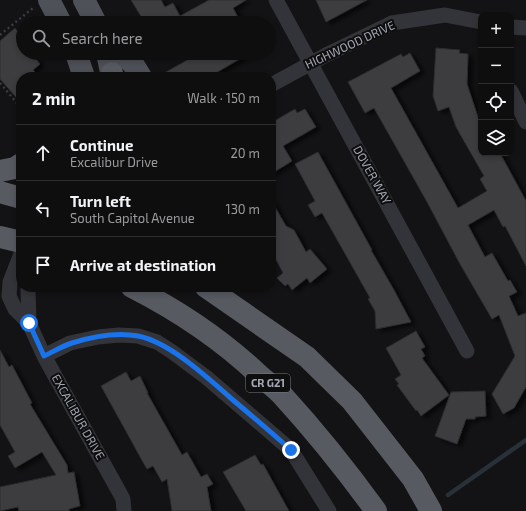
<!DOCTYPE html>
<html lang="en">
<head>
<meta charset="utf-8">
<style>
  body { margin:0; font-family:"Exo 2",sans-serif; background:#171718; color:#f1f3f6 }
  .controls { position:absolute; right:12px; top:12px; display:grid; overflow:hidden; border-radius:8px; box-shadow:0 2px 6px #0003 }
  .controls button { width:36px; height:36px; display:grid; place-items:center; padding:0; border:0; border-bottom:1px solid #2e2e2f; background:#0e0e0f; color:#f1f3f6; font:20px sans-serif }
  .stop { position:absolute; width:12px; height:12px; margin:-9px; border:3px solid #1a73e8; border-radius:50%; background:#fff }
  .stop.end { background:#1a73e8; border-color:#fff; box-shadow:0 1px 4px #0008 }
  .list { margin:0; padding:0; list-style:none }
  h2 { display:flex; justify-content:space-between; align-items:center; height:52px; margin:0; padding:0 16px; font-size:17px }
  h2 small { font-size:13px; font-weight:400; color:#9b9c9e }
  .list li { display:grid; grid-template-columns:26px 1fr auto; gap:12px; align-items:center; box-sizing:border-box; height:56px; padding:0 16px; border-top:1px solid #2e2e2f }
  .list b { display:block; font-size:15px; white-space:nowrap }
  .list p { margin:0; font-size:13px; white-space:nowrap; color:#9b9c9e }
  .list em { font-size:13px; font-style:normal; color:#9b9c9e }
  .icon { flex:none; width:22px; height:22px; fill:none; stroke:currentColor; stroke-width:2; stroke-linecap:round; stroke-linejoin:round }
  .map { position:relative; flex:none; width:526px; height:511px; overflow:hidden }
  .search { position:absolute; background:#0e0e0f; box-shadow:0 2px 6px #0003; left:16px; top:16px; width:260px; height:44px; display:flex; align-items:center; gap:10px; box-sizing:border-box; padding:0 14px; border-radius:22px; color:#9b9c9e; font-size:15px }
  .panel { position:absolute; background:#0e0e0f; box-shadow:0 2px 6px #0003; left:16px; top:72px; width:260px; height:220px; border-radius:16px }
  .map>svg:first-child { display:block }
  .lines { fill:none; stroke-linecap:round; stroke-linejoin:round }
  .stream { stroke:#293138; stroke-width:4.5 }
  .building { fill:#3d3d41; stroke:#2d2c30; filter:url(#shadow) }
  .path { stroke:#393b40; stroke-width:2.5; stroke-dasharray:2 3; stroke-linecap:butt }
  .minor { stroke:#333439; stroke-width:15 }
  .primary { stroke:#4f5158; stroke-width:22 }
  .trunk { stroke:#575a61; stroke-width:22 }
  .route { stroke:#1a73e8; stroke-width:5 }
  .labels { text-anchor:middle; stroke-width:4; stroke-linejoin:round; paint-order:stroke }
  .shield { fill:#0e0e0f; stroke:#777a83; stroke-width:1 }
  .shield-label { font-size:11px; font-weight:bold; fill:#a4a8b5 }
  .street-label { font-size:12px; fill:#a4a8b5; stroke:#0e0e0f }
</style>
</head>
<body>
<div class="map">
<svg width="526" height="511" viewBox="0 0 526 511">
  <defs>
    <filter id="shadow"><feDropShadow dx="4.5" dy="2.5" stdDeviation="2" flood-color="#0009"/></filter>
  </defs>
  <rect width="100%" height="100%" fill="#131214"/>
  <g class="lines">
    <path class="stream" d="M448,495L526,440"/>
  </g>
  <path class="building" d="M131,0H161L165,7L173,3L180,16L209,0H246L233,8L241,23H145Z
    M316,0H367L326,22Z
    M15,28L23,38V53H31L40,64L33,70L39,77H21V103L0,79V41Z
    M436,48L460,50L459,53L468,54L467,84L481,126V153H500L526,201V266L505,226L503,227L494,210L468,225L485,257L492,253L508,281L510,280L517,292L509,296L518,316L526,313V387L514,408L503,414L492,394L515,356L499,315L492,319L460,264L427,202L374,108L365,113L348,82L401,54L403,57L410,53L420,71L391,88L458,208L487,191L480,179L484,176L456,127L449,107L438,111L433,96Z
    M200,53H250L209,77H157Z
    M295,109L297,113L305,109L316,127L283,146L292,161L271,174V123Z
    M318,152L372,250H371L394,290L411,322L376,329L375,311L368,299L370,298L322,213L315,217L308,205L315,201L295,164Z
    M271,200L286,226L294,230L306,252L310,249L327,269L310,283L307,278L292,290L288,284L285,286L277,278L283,273L271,250Z
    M416,331L425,347L421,349L425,356L422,358L449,395L421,416L417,410L416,411L397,385L399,384L395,379L401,375L386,348Z
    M0,350L9,367L12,365L32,403L30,404L67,465L68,473L74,472L80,506L69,509V511H19L18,507L0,511V487L56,475L42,452L15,468L8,456L15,452L0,425Z
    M126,372L131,381L140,376L148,393H147L182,455L187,452L201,477L207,474L213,484L207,487L211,511H172L167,479L162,482L153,466L147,469L144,464L101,386Z
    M485,391L486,416L475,417V419H466L457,444L435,436L451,392Z
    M255,455L261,465L263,464L289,511H246L223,472Z"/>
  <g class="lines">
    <path class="path" d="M0,35L33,8
      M0,83L21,108
      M57,287L60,291"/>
    <path class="minor" d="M276,0L467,351
      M511,27L526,28
      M271,85L326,55L392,23L445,15L481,22
      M511,91L526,122
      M21,254L10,282L9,296L15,309L29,323L44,356L117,488L123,499L124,511
      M29,323L28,290L30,287
      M44,356L70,343L98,337L119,335L138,336L157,342L171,351L206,377L291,450L329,511"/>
    <path class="primary" d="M49,0L61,23
      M84,0L96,23
      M76,53L84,77
      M107,53L112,77
      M123,53L133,64L141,77"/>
    <path class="trunk" d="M112,73V77
      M0,171L15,168L21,164
      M0,192L21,198
      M0,237L21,242
      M132,287C179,311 221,339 259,375C267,382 275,388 282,395C315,431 347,471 376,511
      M206,287L307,357L352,401L413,479L431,511"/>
  </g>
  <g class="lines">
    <path class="route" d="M29,323L44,356C53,352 62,346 72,343C91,337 117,332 138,336C170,342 209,379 233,400C252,416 272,433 291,450"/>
  </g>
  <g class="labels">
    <rect class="shield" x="246" y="374" width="44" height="18" rx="3"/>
    <g class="shield-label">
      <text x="268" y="387">CR G21</text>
    </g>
    <g class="street-label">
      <text transform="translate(350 45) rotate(-25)" y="4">HIGHWOOD DRIVE</text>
      <text transform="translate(372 175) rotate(61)" y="4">DOVER WAY</text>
      <text transform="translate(78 417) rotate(61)" y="4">EXCALIBUR DRIVE</text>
    </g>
  </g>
</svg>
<div class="controls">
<button>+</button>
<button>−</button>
<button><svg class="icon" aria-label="locate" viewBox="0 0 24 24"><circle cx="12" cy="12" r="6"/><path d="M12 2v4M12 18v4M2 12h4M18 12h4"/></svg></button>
<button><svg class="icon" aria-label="layers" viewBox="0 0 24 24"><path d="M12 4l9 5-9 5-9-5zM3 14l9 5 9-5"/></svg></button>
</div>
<div class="stop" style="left:29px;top:323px"></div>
<div class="stop end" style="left:291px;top:450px"></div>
<div class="search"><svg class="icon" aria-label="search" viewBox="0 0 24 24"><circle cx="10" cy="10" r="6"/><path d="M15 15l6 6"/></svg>Search here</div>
<section class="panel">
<h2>2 min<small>Walk · 150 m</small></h2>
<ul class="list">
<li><svg class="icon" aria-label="ahead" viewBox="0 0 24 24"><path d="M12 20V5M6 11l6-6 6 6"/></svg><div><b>Continue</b><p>Excalibur Drive</p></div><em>20 m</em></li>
<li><svg class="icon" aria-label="left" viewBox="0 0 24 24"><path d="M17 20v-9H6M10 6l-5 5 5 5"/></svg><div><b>Turn left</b><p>South Capitol Avenue</p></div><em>130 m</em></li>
<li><svg class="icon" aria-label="arrive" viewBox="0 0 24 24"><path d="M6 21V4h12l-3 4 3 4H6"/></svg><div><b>Arrive at destination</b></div></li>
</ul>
</section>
</div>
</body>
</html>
